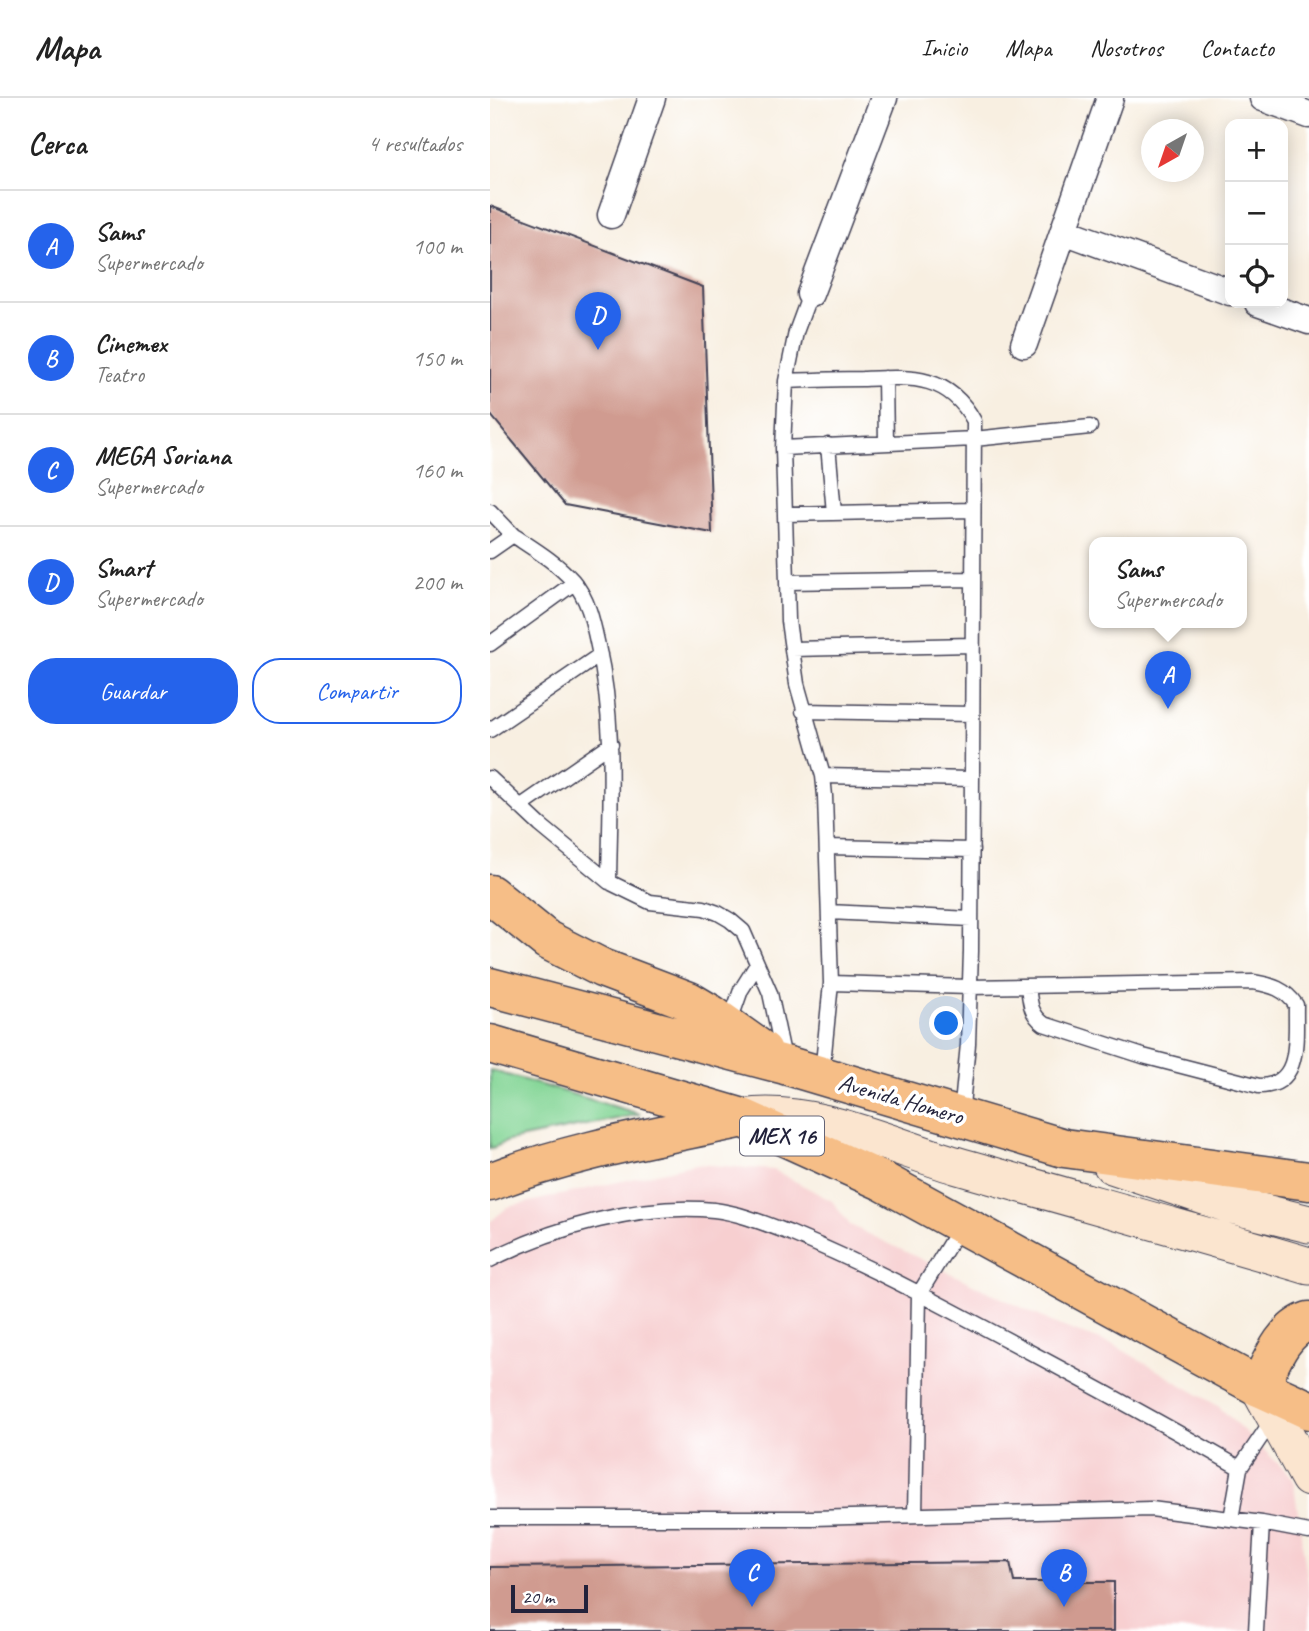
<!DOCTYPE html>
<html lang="es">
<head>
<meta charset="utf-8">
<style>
  body { margin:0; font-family:Caveat,sans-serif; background:#f6f6f6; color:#222 }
  .controls { position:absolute; right:21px; top:21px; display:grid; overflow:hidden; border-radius:14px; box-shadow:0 4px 18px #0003 }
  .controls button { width:63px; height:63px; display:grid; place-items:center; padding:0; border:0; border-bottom:2px solid #e0e0e0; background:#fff; color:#222; font:35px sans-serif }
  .compass { position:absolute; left:651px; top:21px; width:63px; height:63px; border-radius:50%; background:#fff; box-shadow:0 4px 18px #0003; rotate:220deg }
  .scale { position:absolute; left:21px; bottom:18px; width:77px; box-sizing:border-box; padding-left:7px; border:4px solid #22223b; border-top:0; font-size:19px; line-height:24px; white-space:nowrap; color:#22223b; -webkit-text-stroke:5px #fff; paint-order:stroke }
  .you { position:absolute; left:457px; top:926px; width:24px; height:24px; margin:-18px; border:5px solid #fff; border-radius:50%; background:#1a73e8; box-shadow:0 0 0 10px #1a73e833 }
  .badge { display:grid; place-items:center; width:46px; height:46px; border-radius:50%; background:#2563eb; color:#fff; font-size:23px; font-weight:700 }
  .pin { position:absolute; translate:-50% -58px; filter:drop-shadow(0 2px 4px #0008) }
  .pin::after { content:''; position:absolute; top:37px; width:24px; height:21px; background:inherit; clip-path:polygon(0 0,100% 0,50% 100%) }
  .popup { position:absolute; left:599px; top:439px; width:158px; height:91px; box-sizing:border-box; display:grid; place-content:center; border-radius:14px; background:#fff; filter:drop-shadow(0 2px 5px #0005); font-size:23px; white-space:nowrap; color:#767676 }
  .popup b { font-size:26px; color:#222 }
  .popup::after { content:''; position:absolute; left:50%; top:100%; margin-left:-14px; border:14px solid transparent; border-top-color:#fff }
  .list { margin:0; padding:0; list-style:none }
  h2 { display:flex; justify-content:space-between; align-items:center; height:91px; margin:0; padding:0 28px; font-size:30px }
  h2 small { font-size:23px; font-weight:400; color:#767676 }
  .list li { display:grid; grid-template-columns:46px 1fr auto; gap:21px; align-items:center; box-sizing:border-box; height:112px; padding:0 28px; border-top:2px solid #e0e0e0 }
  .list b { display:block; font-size:26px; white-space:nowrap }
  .list p { margin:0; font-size:23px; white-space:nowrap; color:#767676 }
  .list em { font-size:23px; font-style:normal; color:#767676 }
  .actions { display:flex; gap:14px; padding:21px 28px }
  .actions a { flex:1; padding:16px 0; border:2px solid #2563eb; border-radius:28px; text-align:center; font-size:24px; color:#2563eb }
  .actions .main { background:#2563eb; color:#fff }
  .icon { flex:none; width:38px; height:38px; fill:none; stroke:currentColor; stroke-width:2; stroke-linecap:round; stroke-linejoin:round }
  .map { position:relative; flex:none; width:819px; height:1533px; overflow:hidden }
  header { display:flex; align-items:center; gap:42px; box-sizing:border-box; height:98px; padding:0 35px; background:#fff; border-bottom:2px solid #e0e0e0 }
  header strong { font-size:33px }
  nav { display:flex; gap:38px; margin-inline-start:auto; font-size:24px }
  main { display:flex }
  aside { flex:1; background:#fff }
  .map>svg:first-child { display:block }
  .built { fill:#f7cfd0 }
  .green { fill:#85d697; stroke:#547c69; stroke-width:2 }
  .building { fill:#d09b90 }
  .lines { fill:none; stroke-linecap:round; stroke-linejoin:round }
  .lane-casing { stroke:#424154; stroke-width:17 }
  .street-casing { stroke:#424154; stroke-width:29 }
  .secondary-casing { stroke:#424154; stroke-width:39 }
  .primary-casing { stroke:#424154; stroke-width:41 }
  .highway-casing { stroke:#424154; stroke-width:41 }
  .lane { stroke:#fff; stroke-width:14 }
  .street { stroke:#fff; stroke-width:26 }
  .secondary { stroke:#fbe5cf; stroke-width:37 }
  .primary { stroke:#f6be87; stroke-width:38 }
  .highway { stroke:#f6be87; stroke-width:38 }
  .labels { text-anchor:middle; stroke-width:7; stroke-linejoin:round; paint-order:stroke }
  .shield { fill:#fff; stroke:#646476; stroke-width:2 }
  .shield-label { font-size:23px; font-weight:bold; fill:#22223b }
  .street-label { font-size:24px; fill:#22223b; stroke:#fff }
</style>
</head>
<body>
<header>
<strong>Mapa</strong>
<nav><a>Inicio</a><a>Mapa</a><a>Nosotros</a><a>Contacto</a></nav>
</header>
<main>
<aside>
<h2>Cerca<small>4 resultados</small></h2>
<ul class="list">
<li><span class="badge">A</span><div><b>Sams</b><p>Supermercado</p></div><em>100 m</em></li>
<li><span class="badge">B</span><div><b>Cinemex</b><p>Teatro</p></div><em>150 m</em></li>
<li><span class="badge">C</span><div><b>MEGA Soriana</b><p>Supermercado</p></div><em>160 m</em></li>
<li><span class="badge">D</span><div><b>Smart</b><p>Supermercado</p></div><em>200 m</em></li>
</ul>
<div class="actions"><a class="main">Guardar</a><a>Compartir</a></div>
</aside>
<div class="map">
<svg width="819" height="1533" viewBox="0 0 819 1533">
  <rect width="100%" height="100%" fill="#fff"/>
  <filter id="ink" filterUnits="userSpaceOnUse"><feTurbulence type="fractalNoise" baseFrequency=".0143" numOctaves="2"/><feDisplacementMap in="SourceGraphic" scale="14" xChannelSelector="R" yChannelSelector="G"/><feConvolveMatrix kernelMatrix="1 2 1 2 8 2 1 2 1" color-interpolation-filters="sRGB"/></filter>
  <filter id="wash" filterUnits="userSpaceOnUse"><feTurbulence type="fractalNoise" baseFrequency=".00686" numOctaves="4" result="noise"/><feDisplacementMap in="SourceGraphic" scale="28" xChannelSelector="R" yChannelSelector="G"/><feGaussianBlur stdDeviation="1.57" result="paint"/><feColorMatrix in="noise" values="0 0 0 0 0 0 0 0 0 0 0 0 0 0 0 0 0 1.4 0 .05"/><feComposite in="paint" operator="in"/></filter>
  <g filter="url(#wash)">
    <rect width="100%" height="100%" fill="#f8efe1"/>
    <path class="built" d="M206,1066L284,1072L342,1103L360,1127L568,1227L624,1247L728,1308L803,1380L819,1492V1533H0V1124L18,1109Z"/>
    <path class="green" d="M0,972L150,1016L18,1043L0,1051Z"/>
    <g id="blocks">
      <path class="building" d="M0,108L213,189L222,435L75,407L0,316Z
        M520,1464L524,1484H624V1533H0V1469Z"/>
    </g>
  </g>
  <g filter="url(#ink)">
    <use href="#blocks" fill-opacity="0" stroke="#424154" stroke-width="2"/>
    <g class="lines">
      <g class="lane-casing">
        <path id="lane" d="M320,196L306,234L296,283L293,350L297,484L298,523L307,586L333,678L335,698L341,885L332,976
          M395,280L396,345
          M296,283C321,282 346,281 372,281C419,279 458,275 484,323L481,853L478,946L471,1018
          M338,347L344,415
          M293,350L484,341L600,329
          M0,413L23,437
          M295,416L483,412
          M0,453L23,437C44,451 66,464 83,483C99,502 103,525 108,548C126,626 120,705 119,784
          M297,484L483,481
          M0,546L84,485
          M302,551L482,547
          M313,613L482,616
          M0,632L110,557
          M333,678L482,681
          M0,680L50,727L119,784L160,804L214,810L228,815L240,822L253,833L280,895L295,965
          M30,709L121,646
          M337,749L482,752
          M339,814L481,821
          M341,885L480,889L763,884C782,887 795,891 806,907C805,938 813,988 769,988L653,958L554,926C540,916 540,904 538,888
          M239,926L251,892L266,868
          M0,1162C64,1129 151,1105 224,1112C250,1115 276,1126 300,1135C346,1154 390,1175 434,1198C541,1254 646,1310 750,1370
          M425,1417L429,1196L470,1129
          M0,1420H323L661,1411L772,1425L819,1434
          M741,1421L750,1370L783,1321
          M766,1533L772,1425"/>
      </g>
      <g class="street-casing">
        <path id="street" d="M773,0L819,17
          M121,117L162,0
          M574,133L740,194
          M320,196L394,0
          M768,205L819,223
          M534,246L620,0"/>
      </g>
      <g class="secondary-casing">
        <path id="secondary" d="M253,1020C319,1009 402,1048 465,1067C583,1101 701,1133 819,1168
          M622,1067L738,1106L819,1126
          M769,1289L819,1380"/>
      </g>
      <g class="primary-casing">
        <path id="primary" d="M0,796L57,842L112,870L199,903L221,916L273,953
          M0,889L295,967L574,1050L819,1083
          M0,946L253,1020L392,1083L769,1289L819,1312
          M0,1084C80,1053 165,1039 249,1021"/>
      </g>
      <g class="highway-casing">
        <path id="highway" d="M769,1289C781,1265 792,1232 819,1223"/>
      </g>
      <use href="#lane" class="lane"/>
      <use href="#street" class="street"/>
      <use href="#secondary" class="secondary"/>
      <use href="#primary" class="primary"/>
      <use href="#highway" class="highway"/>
    </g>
  </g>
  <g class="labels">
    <rect class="shield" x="250" y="1018.5" width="84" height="39" rx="5"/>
    <g class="shield-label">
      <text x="292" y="1046">MEX 16</text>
    </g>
    <g class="street-label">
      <text transform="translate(411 1001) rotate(16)" y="8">Avenida Homero</text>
    </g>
  </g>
</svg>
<div class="controls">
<button>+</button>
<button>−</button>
<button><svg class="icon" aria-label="locate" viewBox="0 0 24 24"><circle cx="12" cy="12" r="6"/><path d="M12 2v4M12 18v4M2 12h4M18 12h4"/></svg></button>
</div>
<svg class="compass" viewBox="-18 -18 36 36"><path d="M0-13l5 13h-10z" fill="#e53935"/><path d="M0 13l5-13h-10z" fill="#767676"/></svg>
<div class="scale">20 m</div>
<div class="you"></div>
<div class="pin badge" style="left:678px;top:611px">A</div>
<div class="popup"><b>Sams</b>Supermercado</div>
<div class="pin badge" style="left:574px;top:1509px">B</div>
<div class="pin badge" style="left:262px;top:1509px">C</div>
<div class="pin badge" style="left:108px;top:252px">D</div>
</div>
</main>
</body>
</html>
